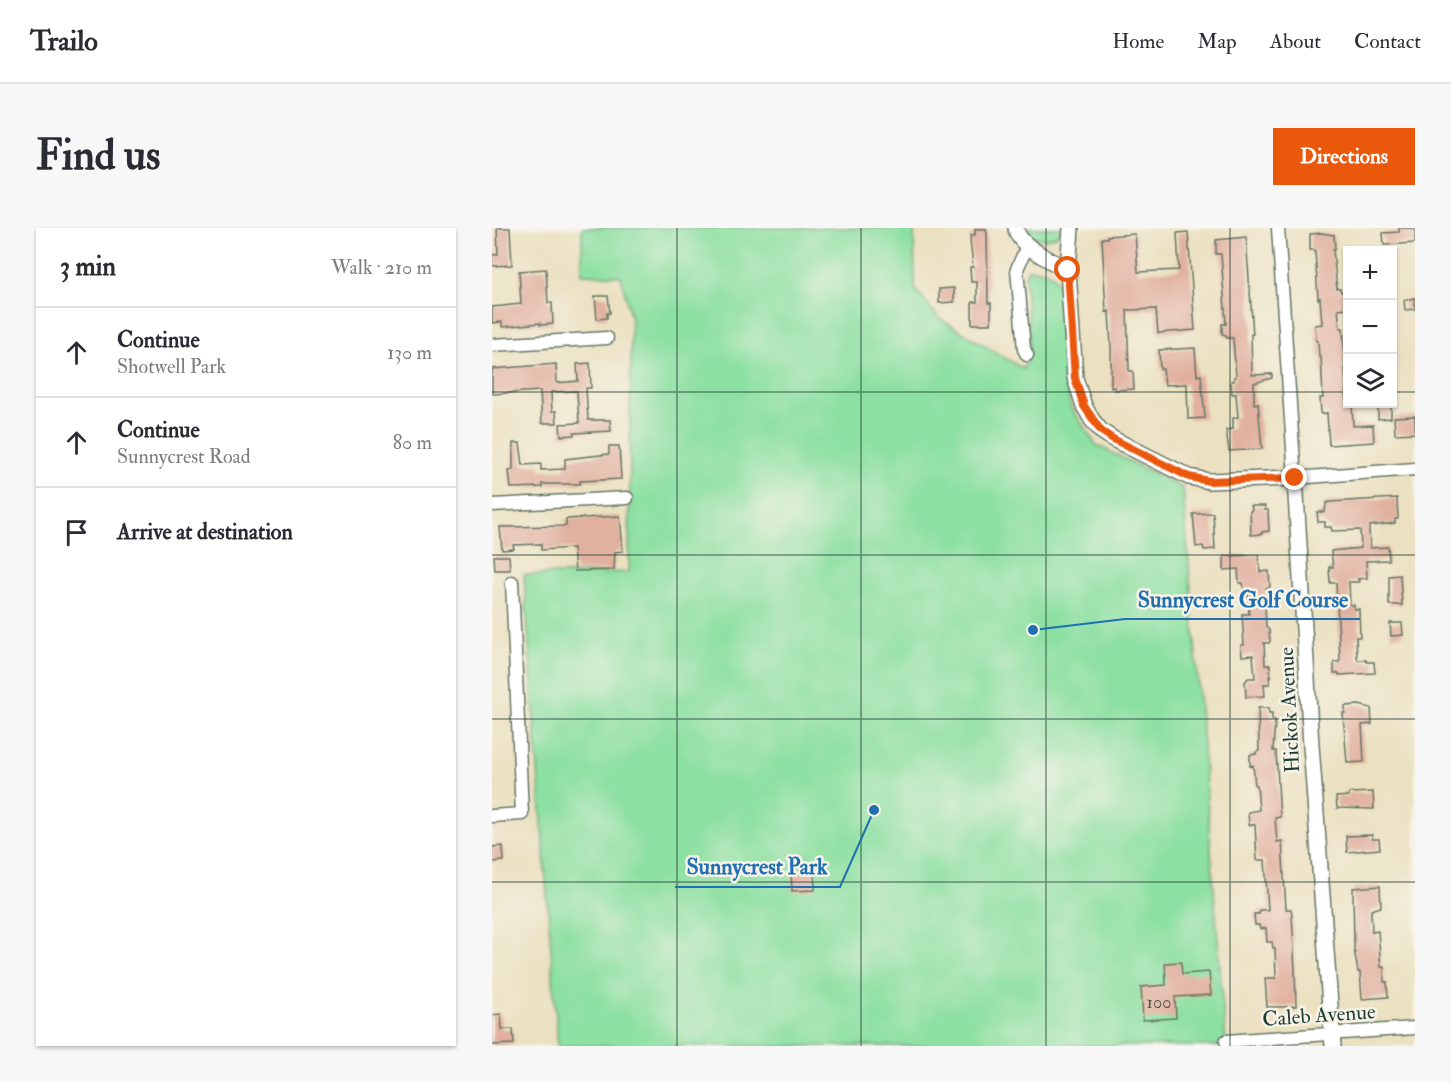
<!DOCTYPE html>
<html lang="en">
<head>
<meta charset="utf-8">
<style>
  body { margin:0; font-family:"IM FELL Double Pica",serif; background:#f7f7f7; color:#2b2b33 }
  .controls { position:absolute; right:18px; top:18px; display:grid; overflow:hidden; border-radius:0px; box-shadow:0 2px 4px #0004 }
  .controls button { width:54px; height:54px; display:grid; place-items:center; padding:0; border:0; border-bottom:2px solid #e1e1e2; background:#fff; color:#2b2b33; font:30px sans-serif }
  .stop { position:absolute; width:18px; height:18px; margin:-14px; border:4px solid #ea580c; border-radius:50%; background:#fff }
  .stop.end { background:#ea580c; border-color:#fff; box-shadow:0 2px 6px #0008 }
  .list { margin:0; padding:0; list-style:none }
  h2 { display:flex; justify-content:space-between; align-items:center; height:78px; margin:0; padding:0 24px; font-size:26px }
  h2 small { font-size:20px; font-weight:400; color:#7c7c81 }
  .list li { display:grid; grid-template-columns:39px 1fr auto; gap:18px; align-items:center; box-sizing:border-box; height:90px; padding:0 24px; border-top:2px solid #e1e1e2 }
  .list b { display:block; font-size:22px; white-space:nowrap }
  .list p { margin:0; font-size:20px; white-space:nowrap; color:#7c7c81 }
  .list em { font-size:20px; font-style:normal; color:#7c7c81 }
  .icon { flex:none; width:33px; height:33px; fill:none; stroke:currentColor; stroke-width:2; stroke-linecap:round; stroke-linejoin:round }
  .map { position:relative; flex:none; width:923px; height:818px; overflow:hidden; border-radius:0px }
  header { display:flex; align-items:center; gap:36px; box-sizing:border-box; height:84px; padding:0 30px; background:#fff; border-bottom:2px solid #e1e1e2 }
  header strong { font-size:28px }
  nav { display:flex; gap:33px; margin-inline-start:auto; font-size:21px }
  .intro { display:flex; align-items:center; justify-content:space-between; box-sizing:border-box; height:144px; padding:0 36px }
  h1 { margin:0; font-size:42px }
  .button { padding:15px 27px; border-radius:0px; background:#ea580c; color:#fff; font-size:21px; font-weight:700 }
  main { display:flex; gap:36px; padding:0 36px }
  aside { flex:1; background:#fff; border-radius:0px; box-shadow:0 2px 4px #0004 }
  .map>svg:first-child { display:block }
  .green { fill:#8ce0a2; stroke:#568e6b; stroke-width:1.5 }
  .building { fill:#e1b09f }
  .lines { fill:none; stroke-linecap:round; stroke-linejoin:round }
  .minor-casing { stroke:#667665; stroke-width:15 }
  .tertiary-casing { stroke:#667665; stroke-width:18 }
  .minor { stroke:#fff; stroke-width:12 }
  .tertiary { stroke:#fff; stroke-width:15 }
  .route { stroke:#ea580c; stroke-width:8 }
  .grid { fill:none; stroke:#1f3d34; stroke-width:1.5; stroke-opacity:0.55 }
  .labels { text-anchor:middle; stroke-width:5; stroke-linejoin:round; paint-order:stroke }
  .number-label { font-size:18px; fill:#505a4f }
  .street-label { font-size:21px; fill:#1f3d34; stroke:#f7f3e8 }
  .leader { fill:none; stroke:#1f6fb2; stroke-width:2 }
  .callout-dot { fill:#1f6fb2; stroke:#f7f3e8; stroke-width:2 }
  .callout-label { font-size:22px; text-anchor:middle; font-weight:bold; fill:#1f6fb2; stroke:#f7f3e8; stroke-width:5; stroke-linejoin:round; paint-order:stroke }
</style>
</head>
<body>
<header>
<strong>Trailo</strong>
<nav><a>Home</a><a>Map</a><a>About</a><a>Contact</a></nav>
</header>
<div class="intro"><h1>Find us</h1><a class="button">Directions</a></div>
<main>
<aside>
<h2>3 min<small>Walk · 210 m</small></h2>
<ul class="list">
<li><svg class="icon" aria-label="ahead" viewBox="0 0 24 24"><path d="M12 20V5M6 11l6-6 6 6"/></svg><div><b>Continue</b><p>Shotwell Park</p></div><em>130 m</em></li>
<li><svg class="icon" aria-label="ahead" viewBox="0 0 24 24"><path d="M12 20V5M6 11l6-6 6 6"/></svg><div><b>Continue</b><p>Sunnycrest Road</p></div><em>80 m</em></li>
<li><svg class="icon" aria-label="arrive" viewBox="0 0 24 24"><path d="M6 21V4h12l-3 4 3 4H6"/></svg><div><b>Arrive at destination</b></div></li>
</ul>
</aside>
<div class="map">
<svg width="923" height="818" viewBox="0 0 923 818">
  <rect width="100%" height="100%" fill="#f7f3e8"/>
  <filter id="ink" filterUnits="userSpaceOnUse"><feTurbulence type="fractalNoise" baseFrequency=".0167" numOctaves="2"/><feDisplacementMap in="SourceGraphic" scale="12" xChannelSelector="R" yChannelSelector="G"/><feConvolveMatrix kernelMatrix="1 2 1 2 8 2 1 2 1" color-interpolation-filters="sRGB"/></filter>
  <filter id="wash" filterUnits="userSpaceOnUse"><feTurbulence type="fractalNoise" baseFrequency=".008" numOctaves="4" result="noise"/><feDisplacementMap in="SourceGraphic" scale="24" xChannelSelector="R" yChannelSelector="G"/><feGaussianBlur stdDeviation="1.35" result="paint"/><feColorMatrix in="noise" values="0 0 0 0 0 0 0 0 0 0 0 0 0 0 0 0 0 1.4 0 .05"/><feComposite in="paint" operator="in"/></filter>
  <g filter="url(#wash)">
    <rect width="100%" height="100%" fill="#ebe1c1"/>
    <path class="green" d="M90,0H422L423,61L447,90L531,141L538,126L533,48L536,41L550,42L561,47L569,63L567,79L578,178L604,217L691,260L734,818H66L32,347L137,344L139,92L129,48L90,46Z
      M531,0H571C565,15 538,14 531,0Z"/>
    <g id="blocks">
      <path class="building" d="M5,0H18L20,37L0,38V27L6,26Z
        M907,0H923V15L892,17L891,5L907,4Z
        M483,1H494L495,6L496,75H499V96H480V76L481,74H485V54H479L478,39H481L478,11L479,7H483Z
        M696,4L703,102L666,105L664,81L635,82L637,143H641L642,161L623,162V159L619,160V121L617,83L614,84L610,10H615V8L643,6L646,44L687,42L685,5Z
        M829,5L842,7L843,21H841L845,61H848L849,64H855V80L846,81L848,100H851L855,176H860L861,198L881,197L882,214L837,217L835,185L829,186L828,170H831L829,129H827L826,113H824L823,97L830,96L828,70L826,71L823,22H818V6Z
        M754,9L761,106H759L760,147L780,146V150L762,155V176L766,175L770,221L737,223L734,202L741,201V190L746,189L744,166H740L739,153H742V149H744L741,110H735L734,107L730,106V96H734L729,26H724V12Z
        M54,41L56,75H60L61,96L48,97V95L10,99V94L0,95V79L29,76L27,43Z
        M462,60V74L447,75V61Z
        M103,68H116L118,85H115V90L105,91Z
        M923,70V81L913,82L912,72Z
        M703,120L705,148L709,147L713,190L696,191L695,156L673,157L671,141H668L667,122Z
        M98,135L99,160H94L96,192H118L119,203L82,205V207L69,208L68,196L87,195L85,163L59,164L60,183H64L65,195H50L48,163L0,166V141L64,136L65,155L86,153L85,136Z
        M886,178H899V190L886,191Z
        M923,188V205L903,206L902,189Z
        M21,215H28L31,237L49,236V242L73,241V231L117,226V218H127L129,251L88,253V256H50V259L19,260L17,243L21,242Z
        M905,270L906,291H903V295L878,298L877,301L878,320L896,319L897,332L874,333L875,350L866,351L867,354H857L858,377H862V381H867L868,409H864L865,430L866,432H874L875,434H882L883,445L847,447V445H842V434H847L848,431L844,355H838L837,339H841L839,323L869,320L868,302L840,303L839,299H833V294H826L825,284H833L834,275L838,274Z
        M759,278H773V282H776L777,303L770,304V306L759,307L758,283L760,282Z
        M721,285L723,321L712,322L711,318L704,319L701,286Z
        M128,288L131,323L123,324L122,342L83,343L81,320L49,322V316L21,317L22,321L10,322L8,299L74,298V291Z
        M767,327L768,344L777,343L778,359L774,360V377H773L774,399L777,402L778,413L777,415H772L773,437H778L779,449H777L778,456H772L773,468L754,469L753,454L756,450H763L761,427L750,428L749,417H752L750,386H757L756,361H752L751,355H747L746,341L732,342V328Z
        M2,328H17L18,342H3Z
        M908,347L910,377H897V348Z
        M898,395H910L911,407L899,408Z
        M867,477L879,480L880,496L870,497L872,534L855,535L851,485H853V478Z
        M766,480H777V485H780V492H783L781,523H784L788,589L783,590L785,614L790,613L794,681H799L800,686L803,743L804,778L794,779H775L773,750H784L783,720H781L780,714H775L774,700L768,701L767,697H763L762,686H767V682H776L773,632H765L763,597H757L756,584L767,582L765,557H763L761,537L758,538V527L764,526V524L767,523Z
        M881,564L882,581L845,580L844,569L857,568V565Z
        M880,607V611H887L888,621L855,624L854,608Z
        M11,618L12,633L0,634V619Z
        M310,638H322L323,662L300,663L299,644H310Z
        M888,658L889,679L879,682L880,704L886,703L889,739H892V754H895L896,769L870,771L868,744H866L862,721L861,660Z
        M689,734L690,746L717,744L719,767L683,769L684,790L651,792L649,759L674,757L673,735Z
        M9,786L10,801H21L22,816L0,817V787Z"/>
    </g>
  </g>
  <g filter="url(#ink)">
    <use href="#blocks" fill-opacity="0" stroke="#667665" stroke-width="1.5"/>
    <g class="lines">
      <g class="minor-casing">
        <path id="minor" d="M786,0L803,250L923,241
          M0,117L115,110
          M535,127L532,121L525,41L535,18
          M0,277L135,270
          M0,588L30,586L20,354
          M734,813L923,800"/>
      </g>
      <g class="tertiary-casing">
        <path id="tertiary" d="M524,0C525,18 562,34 576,42
          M579,0L576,42L583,150L592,178L600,192L609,203L621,211L697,249L717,253L803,250L819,517L841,818"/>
      </g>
      <use href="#minor" class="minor"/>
      <use href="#tertiary" class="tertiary"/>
    </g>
  </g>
  <g class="lines" filter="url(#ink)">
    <path class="route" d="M576,42L583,150L592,178L609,203L621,211L697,249L717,253L803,250"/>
  </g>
  <path class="grid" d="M185,0V818M369,0V818M554,0V818M738,0V818M0,164H856M900,164H923M0,327H923M0,491H923M0,654H923"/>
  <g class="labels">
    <g class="number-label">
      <text x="667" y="780">100</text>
    </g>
    <g class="street-label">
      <text transform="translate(797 482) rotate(-93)" y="7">Hickok Avenue</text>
      <text transform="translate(827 787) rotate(-4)" y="7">Caleb Avenue</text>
    </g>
  </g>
  <path class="leader" d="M541 402L633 391H868M382 582L348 659H183"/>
  <g class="callout-dot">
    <circle cx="541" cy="402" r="6"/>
    <circle cx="382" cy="582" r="6"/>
  </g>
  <g class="callout-label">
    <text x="751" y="379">Sunnycrest Golf Course</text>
    <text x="265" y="646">Sunnycrest Park</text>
  </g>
</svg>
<div class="controls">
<button>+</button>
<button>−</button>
<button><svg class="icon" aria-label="layers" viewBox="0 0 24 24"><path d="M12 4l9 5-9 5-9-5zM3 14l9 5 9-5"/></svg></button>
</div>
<div class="stop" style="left:576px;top:42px"></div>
<div class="stop end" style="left:803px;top:250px"></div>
</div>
</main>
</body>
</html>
